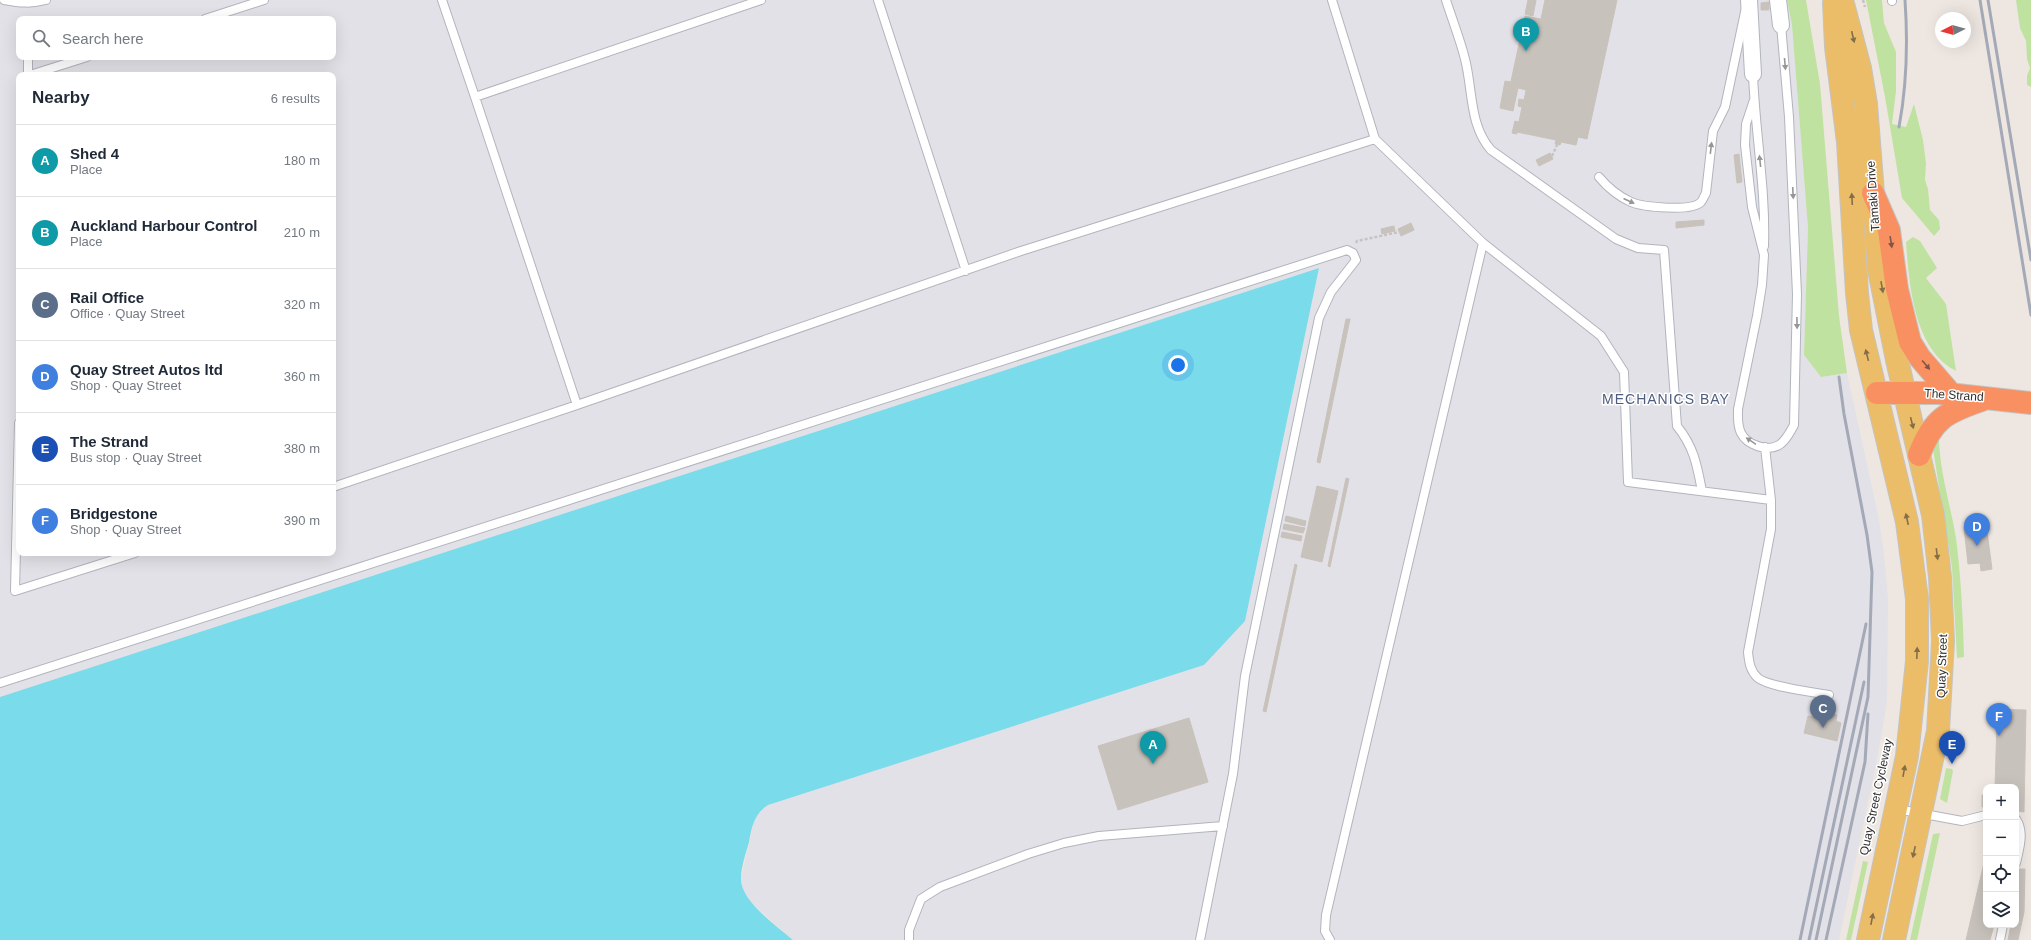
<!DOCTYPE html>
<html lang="en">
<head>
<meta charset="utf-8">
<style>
  body { margin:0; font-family:Helvetica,sans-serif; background:#f2f2f3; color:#1f2937 }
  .controls { position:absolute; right:12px; bottom:12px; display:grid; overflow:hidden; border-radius:8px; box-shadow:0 4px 16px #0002 }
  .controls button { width:36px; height:36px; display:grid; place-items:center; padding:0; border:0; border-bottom:1px solid #e0e1e3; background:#fff; color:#1f2937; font:20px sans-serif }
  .compass { position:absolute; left:1935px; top:12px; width:36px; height:36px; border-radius:50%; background:#fff; box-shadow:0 4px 16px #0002; rotate:264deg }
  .you { position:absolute; left:1178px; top:365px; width:14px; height:14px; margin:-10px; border:3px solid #fff; border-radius:50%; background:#1a73e8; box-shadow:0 0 0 6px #1a73e833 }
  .badge { display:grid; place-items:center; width:26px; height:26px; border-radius:50%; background:#497ef3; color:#fff; font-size:13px; font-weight:700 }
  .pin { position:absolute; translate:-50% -33px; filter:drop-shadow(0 1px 2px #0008) }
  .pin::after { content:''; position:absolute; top:21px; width:14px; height:12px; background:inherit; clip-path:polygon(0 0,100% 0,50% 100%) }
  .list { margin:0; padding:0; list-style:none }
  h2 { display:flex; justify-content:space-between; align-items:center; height:52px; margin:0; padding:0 16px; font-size:17px }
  h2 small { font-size:13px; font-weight:400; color:#747a83 }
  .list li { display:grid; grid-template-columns:26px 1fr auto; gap:12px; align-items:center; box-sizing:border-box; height:72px; padding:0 16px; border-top:1px solid #e0e1e3 }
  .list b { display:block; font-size:15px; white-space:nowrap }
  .list p { margin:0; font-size:13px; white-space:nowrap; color:#747a83 }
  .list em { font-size:13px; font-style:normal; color:#747a83 }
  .icon { flex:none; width:22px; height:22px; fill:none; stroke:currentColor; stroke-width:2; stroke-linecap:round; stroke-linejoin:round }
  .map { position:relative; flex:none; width:2031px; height:940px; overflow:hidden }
  .search { position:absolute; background:#fff; box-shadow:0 4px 16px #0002; left:16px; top:16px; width:320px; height:44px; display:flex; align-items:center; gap:10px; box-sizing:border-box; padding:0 14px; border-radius:8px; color:#747a83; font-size:15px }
  .panel { position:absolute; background:#fff; box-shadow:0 4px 16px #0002; left:16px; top:72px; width:320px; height:484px; border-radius:8px }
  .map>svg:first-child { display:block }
  .industrial { fill:#e2e1e7; fill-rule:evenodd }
  .green { fill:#bfe2a1 }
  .water { fill:#7adbeb }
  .building { fill:#c7c2bc; stroke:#cac2ba }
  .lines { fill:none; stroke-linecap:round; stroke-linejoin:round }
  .lane-casing { stroke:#b1b5bd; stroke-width:10 }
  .street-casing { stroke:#b1b5bd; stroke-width:18 }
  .primary-casing { stroke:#c4c4c4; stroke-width:24 }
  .highway-casing { stroke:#c4c4c4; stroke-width:24 }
  .path { stroke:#c4c4c4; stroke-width:2.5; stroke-dasharray:3 2; stroke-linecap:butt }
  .lane { stroke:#fff; stroke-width:8 }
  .street { stroke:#fff; stroke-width:16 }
  .primary { stroke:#ecbd69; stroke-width:22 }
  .highway { stroke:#f89062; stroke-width:22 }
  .rail { stroke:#a4a9b7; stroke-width:3 }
  .oneway { fill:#846e49 }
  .oneway2 { fill:#969696 }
  .oneway3 { fill:#7f5543 }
  .labels { text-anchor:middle; stroke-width:3; stroke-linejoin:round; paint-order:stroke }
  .street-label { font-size:12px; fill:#2e2e2e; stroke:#fff }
  .quarter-label { font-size:14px; letter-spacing:1px; fill:#4f5d7d; stroke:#fff }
</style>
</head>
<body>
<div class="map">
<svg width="2031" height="940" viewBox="0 0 2031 940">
  <rect width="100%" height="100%" fill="#eee7e1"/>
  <path class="industrial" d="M0,0H1787L1792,25L1808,228L1804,355L1821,377L1847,373L1879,519L1884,554L1888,599L1887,702L1877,760L1839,940H793L748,900L743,890L741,878L754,821L759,811L768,805L1204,665L1245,621L1319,268L0,697ZM19,19H333V57H19ZM19,75H333V553H19Z"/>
  <path class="green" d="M1787,0H1806L1820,84L1839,316L1847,373L1821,377L1804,355L1808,228L1792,25Z
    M1866,0H1882L1884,23L1896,52V91L1892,124L1906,127L1914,104L1923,140L1926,163L1925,180L1928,189L1930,210L1939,220L1940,229L1934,236L1902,198L1885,97Z
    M2016,0H2031V87L2027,85V76L2030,68L2027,59L2026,41L2020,28Z
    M1913,237L1920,241L1937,268L1926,278L1946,304L1956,371C1914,350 1909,285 1906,242Z
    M1939,431C1938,467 1950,502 1956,538C1961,577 1963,617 1964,657L1957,658L1952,568L1933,449Z
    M1946,768L1952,769L1953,771L1947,803L1940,799Z
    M1940,833L1917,940H1910L1933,834Z
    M1863,861L1868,862L1851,940H1846Z"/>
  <path class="water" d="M1319,268L1245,621L1204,665L768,805C754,814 752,826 749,842C746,853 741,867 741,878C740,901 777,926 793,940H0V697Z"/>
  <path class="building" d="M1528,0H1536L1533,16L1525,14Z
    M1545,0H1617L1587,139L1578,137L1576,145L1561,142L1560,145L1555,144L1556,140L1517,132V134L1512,133L1515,121L1519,122L1522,107L1518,106L1519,99L1524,100Z
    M1769,2V10H1761V3Z
    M1525,16L1541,19L1526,90L1510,86Z
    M1505,81L1511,82L1510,86L1518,88L1513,111L1500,108Z
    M1550,153L1553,159L1539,166L1536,160Z
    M1739,154L1742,182L1737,183L1734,155Z
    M1704,220V225L1676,228V222Z
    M1411,223L1414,230L1401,236L1398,229Z
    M1394,226L1395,231L1382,234L1381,229Z
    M1346,319H1350L1320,463L1317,462Z
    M1346,478L1349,479L1330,567L1328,566Z
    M1317,486L1338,491L1322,562L1301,557Z
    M1286,516L1306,521L1305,526L1285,521Z
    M1284,524L1305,528L1303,533L1283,529Z
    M1986,524L1992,569L1981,571L1980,563L1968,564L1964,527Z
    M1282,532L1302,536L1301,541L1281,537Z
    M1295,564L1297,565L1266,712L1263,711Z
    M1989,709L2026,710L2024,812L2016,811V787H1995L1997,721L1989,720Z
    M1815,710L1837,715L1836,721L1841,723L1837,741L1804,733L1808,716L1813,717Z
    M1189,718L1208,782L1118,810L1098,746Z
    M1982,795H1986V807H1982Z
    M1868,833L1873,834L1871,843L1866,842Z
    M1986,854V925H1994L1990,940H1966Z
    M2018,869H2025L2024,912L2018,940H2008L2011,925H2016Z"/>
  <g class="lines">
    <g class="lane-casing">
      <path id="lane" d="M4,0C20,3 31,4 46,0
        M442,0L475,97L761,0
        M878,0L966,271
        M1446,0C1452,19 1460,39 1465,59C1473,90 1469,125 1491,150L1616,239L1638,248L1664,250L1677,426C1694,447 1697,465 1702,491
        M1892,0V1
        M205,19L264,0
        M1753,74C1755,131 1766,189 1764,246
        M28,75V57
        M30,75L87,57
        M475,97L577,405
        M1754,100L1746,124L1745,145L1752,207L1764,255L1762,285L1757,316L1738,409C1738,417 1737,425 1741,433C1747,445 1767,452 1779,445C1786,441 1790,432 1794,425L1797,294L1789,117L1781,25
        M1599,177C1608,188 1618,196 1631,202C1643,207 1692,212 1701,202C1703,200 1704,196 1706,193L1713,131L1725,107L1745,12
        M1483,243L1601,336L1624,372L1628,482L1771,500
        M19,423L15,591L135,553
        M1765,447L1771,500V529L1748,652C1749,662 1750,671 1758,678C1769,687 1813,692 1829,695
        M333,487L577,405L1021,251L1375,139
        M0,683L1347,250L1353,253L1356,260L1331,292L1319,318L1245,676L1233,774L1200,940
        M1897,809L1962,821L1986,815
        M2016,819C2025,832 2019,849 2016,863
        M909,940V930L921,899L940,887L1028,854L1064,843L1099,836L1223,826
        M1330,940L1325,931L1326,915L1483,243L1375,139L1332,0
        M2000,940L2003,925"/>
    </g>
    <g class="street-casing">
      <path id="street" d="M1749,0L1753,74
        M1778,0L1781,25"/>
    </g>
    <g class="primary-casing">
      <path id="primary" d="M1842,0L1860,68L1866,104L1879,270L1897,360L1933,515L1940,577L1943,641L1938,731L1894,940
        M1834,3L1836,47L1848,142L1857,293L1861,330L1907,522L1917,599V661L1907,756L1868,940"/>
    </g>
    <g class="highway-casing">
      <path id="highway" d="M1873,193L1889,230L1897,289L1910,342L1920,358L1951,394
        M1877,393H1939L2031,403
        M1919,455C1933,418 1947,412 1982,400"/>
    </g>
    <path class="path" d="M1863,0L1865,7
      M1552,156L1557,145
      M1356,243L1357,241L1399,232"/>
    <use href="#lane" class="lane"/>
    <use href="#street" class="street"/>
    <use href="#primary" class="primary"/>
    <use href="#highway" class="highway"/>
    <path class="rail" d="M1980,0L2031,315
      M1988,0L2031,260
      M1899,127C1907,84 1908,43 1905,0
      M1800,940L1866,624
      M1809,940L1864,682
      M1816,940L1868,697L1872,572L1867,535L1844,414L1839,377
      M1826,940L1865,762L1868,714"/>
  </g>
  <defs><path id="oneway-solid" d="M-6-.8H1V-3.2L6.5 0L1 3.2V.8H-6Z"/></defs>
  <g class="oneway">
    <use href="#oneway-solid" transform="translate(1853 37) rotate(77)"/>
    <use href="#oneway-solid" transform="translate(1852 199) rotate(-93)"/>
    <use href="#oneway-solid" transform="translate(1882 287) rotate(80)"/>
    <use href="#oneway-solid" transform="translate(1867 355) rotate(-104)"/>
    <use href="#oneway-solid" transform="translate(1912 423) rotate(76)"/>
    <use href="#oneway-solid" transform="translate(1907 519) rotate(-102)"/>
    <use href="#oneway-solid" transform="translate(1937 554) rotate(83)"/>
    <use href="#oneway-solid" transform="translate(1917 653) rotate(-88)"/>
    <use href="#oneway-solid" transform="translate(1904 771) rotate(-80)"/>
    <use href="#oneway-solid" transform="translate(1914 852) rotate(102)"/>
    <use href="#oneway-solid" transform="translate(1872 919) rotate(-79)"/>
  </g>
  <g class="oneway2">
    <use href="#oneway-solid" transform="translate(1785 64) rotate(85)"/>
    <use href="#oneway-solid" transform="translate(1711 148) rotate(-83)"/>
    <use href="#oneway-solid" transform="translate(1760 161) rotate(-96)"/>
    <use href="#oneway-solid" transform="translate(1793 193) rotate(87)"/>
    <use href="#oneway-solid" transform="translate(1629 201) rotate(24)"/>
    <use href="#oneway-solid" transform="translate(1797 323) rotate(89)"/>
    <use href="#oneway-solid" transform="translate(1751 441) rotate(-146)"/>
  </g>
  <g class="oneway3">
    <use href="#oneway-solid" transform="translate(1891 242) rotate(81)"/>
    <use href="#oneway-solid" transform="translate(1926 365) rotate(50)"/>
  </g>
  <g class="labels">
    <g class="street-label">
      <text transform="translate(1873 196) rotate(-94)" y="4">Tāmaki Drive</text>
      <text transform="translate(1954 395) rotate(4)" y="4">The Strand</text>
      <text transform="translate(1942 666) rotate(-88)" y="4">Quay Street</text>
      <text transform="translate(1876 797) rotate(-78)" y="4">Quay Street Cycleway</text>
    </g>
    <g class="quarter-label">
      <text x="1666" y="404">MECHANICS BAY</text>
    </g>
  </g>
</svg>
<div class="controls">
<button>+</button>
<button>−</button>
<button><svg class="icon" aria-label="locate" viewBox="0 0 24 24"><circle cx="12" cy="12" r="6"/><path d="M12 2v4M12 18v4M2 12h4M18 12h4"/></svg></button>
<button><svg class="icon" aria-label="layers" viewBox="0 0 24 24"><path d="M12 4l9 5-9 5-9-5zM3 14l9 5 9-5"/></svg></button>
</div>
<svg class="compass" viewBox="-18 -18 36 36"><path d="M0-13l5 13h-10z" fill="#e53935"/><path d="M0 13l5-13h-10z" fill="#747a83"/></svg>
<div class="you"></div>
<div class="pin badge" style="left:1153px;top:764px;background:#0f9aa8">A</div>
<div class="pin badge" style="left:1526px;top:51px;background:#0f9aa8">B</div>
<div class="pin badge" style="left:1823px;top:728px;background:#5c6f8a">C</div>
<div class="pin badge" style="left:1977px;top:546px;background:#3f7fe0">D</div>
<div class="pin badge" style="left:1952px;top:764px;background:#1a4fb4">E</div>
<div class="pin badge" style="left:1999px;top:736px;background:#3f7fe0">F</div>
<div class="search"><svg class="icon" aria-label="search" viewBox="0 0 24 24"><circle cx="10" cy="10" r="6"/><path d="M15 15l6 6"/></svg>Search here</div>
<section class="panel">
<h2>Nearby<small>6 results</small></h2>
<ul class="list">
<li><span class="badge" style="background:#0f9aa8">A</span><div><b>Shed 4</b><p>Place</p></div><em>180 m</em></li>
<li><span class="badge" style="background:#0f9aa8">B</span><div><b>Auckland Harbour Control</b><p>Place</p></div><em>210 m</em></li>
<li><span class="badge" style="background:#5c6f8a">C</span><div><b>Rail Office</b><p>Office · Quay Street</p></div><em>320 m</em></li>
<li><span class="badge" style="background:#3f7fe0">D</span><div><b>Quay Street Autos ltd</b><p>Shop · Quay Street</p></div><em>360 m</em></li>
<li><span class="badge" style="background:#1a4fb4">E</span><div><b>The Strand</b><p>Bus stop · Quay Street</p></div><em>380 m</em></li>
<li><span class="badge" style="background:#3f7fe0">F</span><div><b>Bridgestone</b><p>Shop · Quay Street</p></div><em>390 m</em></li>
</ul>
</section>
</div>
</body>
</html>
